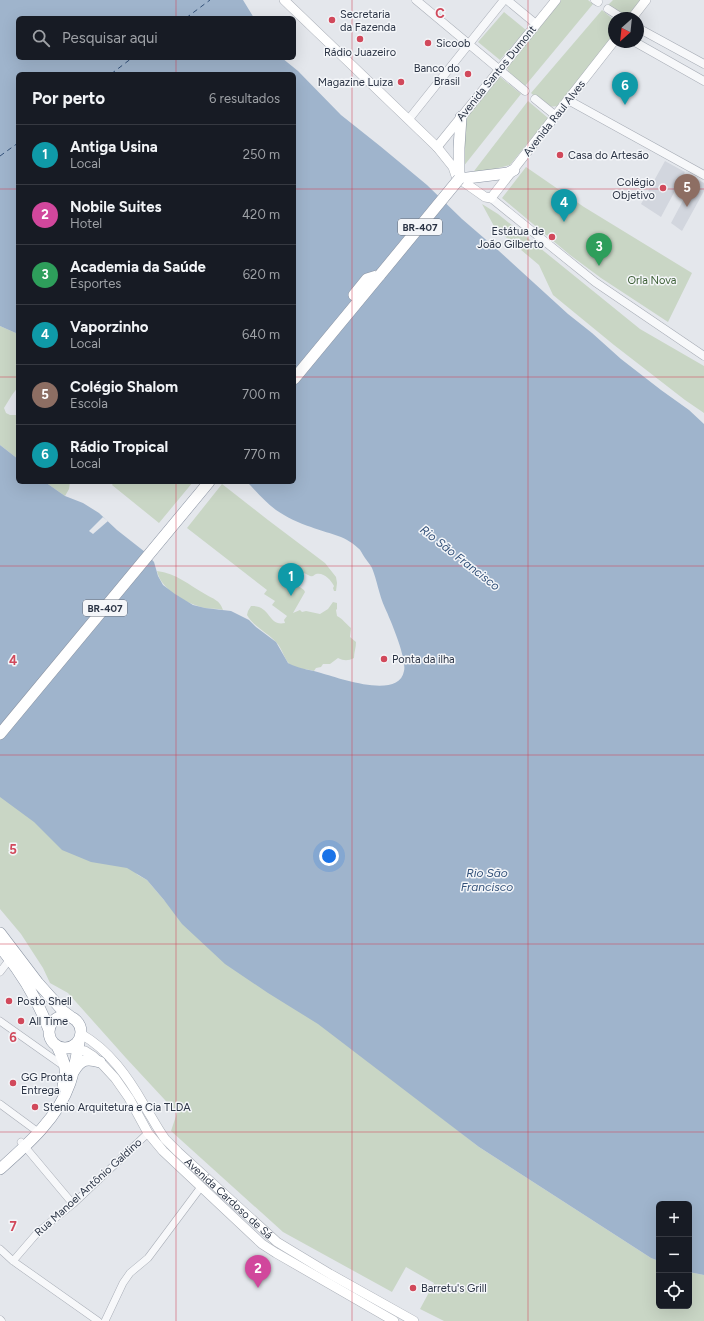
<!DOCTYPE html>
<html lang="pt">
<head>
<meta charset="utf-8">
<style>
  body { margin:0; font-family:Figtree,sans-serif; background:#20242c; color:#f1f3f6 }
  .controls { position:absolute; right:12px; bottom:12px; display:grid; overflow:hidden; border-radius:6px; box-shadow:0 4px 16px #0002 }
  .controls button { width:36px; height:36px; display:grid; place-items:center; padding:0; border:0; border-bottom:1px solid #363941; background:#171b24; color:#f1f3f6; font:20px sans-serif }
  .compass { position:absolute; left:608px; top:12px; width:36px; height:36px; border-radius:50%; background:#171b24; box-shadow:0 4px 16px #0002; rotate:207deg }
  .you { position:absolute; left:329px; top:856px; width:14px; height:14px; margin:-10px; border:3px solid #fff; border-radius:50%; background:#1a73e8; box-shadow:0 0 0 6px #1a73e833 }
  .badge { display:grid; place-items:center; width:26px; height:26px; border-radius:50%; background:#d1495b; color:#fff; font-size:13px; font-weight:700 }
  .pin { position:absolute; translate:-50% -33px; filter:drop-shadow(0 1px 2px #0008) }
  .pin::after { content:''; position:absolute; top:21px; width:14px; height:12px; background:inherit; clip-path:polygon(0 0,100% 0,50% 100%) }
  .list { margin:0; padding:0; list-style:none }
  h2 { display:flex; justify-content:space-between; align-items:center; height:52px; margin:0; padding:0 16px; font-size:17px }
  h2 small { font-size:13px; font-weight:400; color:#9ea1a6 }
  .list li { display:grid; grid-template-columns:26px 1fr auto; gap:12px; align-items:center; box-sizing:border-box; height:60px; padding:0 16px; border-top:1px solid #363941 }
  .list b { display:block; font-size:15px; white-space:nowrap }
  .list p { margin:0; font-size:13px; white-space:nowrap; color:#9ea1a6 }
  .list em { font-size:13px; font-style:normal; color:#9ea1a6 }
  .icon { flex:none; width:22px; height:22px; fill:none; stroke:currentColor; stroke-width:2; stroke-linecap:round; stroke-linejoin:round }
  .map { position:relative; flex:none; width:704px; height:1321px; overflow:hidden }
  .search { position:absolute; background:#171b24; box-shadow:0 4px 16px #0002; left:16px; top:16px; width:280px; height:44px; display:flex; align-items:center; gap:10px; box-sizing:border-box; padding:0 14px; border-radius:6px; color:#9ea1a6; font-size:15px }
  .panel { position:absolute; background:#171b24; box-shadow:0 4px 16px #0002; left:16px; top:72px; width:280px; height:412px; border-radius:6px }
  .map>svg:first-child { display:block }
  .built { fill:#d2d6de }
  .green { fill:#c9d6c5 }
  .water { fill:#9fb4cc }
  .pier { fill:#e4e7ec }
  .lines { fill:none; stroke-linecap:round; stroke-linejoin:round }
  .ferry { stroke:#34527a; stroke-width:1; stroke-dasharray:5 4; stroke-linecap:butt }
  .minor-casing { stroke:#a9aeb7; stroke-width:8 }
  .tertiary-casing { stroke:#a9aeb7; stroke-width:9 }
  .secondary-casing { stroke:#a9aeb7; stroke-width:10 }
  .trunk-casing { stroke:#8b94a3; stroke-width:12 }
  .minor { stroke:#f7f8fa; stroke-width:7 }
  .tertiary { stroke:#f7f8fa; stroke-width:8 }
  .secondary { stroke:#fff; stroke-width:9 }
  .trunk { stroke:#fff; stroke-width:11 }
  .trunk-bridge-casing { stroke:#8b94a3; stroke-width:12; stroke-linecap:butt }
  .trunk-bridge { stroke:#fff; stroke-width:11 }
  .grid { fill:none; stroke:#d1495b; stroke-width:1; stroke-opacity:0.55 }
  .poi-dot { fill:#d1495b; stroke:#f4f6f9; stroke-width:1.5 }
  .labels { text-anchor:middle; stroke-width:3; stroke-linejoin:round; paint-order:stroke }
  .shield { fill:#f4f6f9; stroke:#676e7b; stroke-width:1 }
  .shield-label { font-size:10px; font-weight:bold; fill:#2b3445 }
  .poi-label { font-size:11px; fill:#2b3445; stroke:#f4f6f9; text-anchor:start }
  .street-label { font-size:11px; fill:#2b3445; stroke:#f4f6f9 }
  .park-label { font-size:11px; fill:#3f6138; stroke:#f4f6f9 }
  .water-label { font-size:12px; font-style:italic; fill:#34527a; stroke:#f4f6f9 }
  .grid-label { font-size:13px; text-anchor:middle; font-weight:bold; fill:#d1495b; stroke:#f4f6f9; stroke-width:3; stroke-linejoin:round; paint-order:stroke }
</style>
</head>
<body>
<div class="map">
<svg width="704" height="1321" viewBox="0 0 704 1321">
  <rect width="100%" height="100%" fill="#e4e7ec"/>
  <path class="built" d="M665,161L685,172L661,217L641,204Z
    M695,178L704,183V191L682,231L671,223Z"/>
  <path class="green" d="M559,0H588L593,4L525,86L510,74L507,68L510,61Z
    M613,0H640L627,18L608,5Z
    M602,10L614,20V36L560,105C546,110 541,102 531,93Z
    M504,12L526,30L500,60L478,42Z
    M498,75L521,94L463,167V119Z
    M528,101L548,118L510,165L471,175Z
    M526,167L584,207L692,273L668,322L601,278L570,255L502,198Z
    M482,204L498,214L640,329L704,366V413L685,400L614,345L553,295L539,265L495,228Z
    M0,326L18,334V387L12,395L4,408L6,413L10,415H18V459L0,445Z
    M45,482H70L69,489L65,496Z
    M114,482H193L159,523L112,485Z
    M222,484L268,520L325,563L336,577L337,583L336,591H334L333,588L334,586C331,580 324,572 316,574C313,575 314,577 310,576C308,575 306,574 304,573L297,576L294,583L304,590L305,592L293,613L300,610L302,612L306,611L320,614L328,609L333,602L337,603V609L336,610L337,616C343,619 346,624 351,628L350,637L356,642C356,648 354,652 354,658C348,661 344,661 338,658L330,664H323L321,667L316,668L314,671C307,669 298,669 292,666C284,661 283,649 276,642C267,632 254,627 247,615L248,611L251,606C271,605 268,627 285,623L284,620L287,616L272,605L275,601L264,594L267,590L187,528Z
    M157,571C176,573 189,585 205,594C213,599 220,600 223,610C217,608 211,609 205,608C187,604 161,590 157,571Z
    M0,745L138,875L147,880L164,900L479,1147L651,1258L659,1261V1306H689V1272L704,1275V1321H444L420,1309L434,1283L406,1267L392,1292L283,1232L171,1131L177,1113L126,1058L68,993L50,983L43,968L21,934L0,909Z"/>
  <path class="water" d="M0,0H243L254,18H18V58H282L298,71L341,115L380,146L427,185L462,219L499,251L568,314L592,333L621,359L661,390L689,410L704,424V1275L689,1272V1204H659V1261L651,1258L479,1147L318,1024L268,993L225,964L182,924L164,900L147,880L127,868L91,862L62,850L34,822L0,797V445L18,459V482H45L65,496L83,503L99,513L117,530L145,552L154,562L158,576L163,585L175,594L193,605L205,608L231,611L249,620L256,627L276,642L288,663L292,665C301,669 312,670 321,673C339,678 399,700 404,671C407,659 391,621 385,608C379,595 377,580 372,568C370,564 367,561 365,558C362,554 361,550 358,548C343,534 328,534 311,527C299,523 286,517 276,510C265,502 256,491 247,482H294V74H18V334L0,326Z"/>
  <path class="pier" d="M103,517L108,521L93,534L89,531Z"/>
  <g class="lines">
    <path class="ferry" d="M186,18L210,0
      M111,74L132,58
      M0,156L18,143"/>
    <g class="minor-casing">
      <path id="minor" d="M0,972L10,959
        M0,1021L65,1067
        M0,1104L38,1132
        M21,1142L73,1204
        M0,1249L13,1261L98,1321
        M13,1261L38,1232L73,1204L148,1133
        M105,1321L123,1283L130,1273L148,1258L201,1187"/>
    </g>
    <g class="tertiary-casing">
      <path id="tertiary" d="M416,0L525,91
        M507,0L536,24
        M595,0L598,2
        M608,9L622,18
        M638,28L704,64
        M635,42L704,81
        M535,99L556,116
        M568,100L704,175
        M409,119L504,0
        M491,198L595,282L704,356
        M0,1320L1,1321"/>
    </g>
    <g class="secondary-casing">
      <g id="secondary">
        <path d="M284,0L437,147L453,167L456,176"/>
        <path d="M632,18L646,0"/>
        <path d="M437,147L556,0"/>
        <path d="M458,178L485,197L491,198L614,41"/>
        <path id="s1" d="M81,1034C109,1050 128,1077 144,1105C151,1116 157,1128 165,1139L178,1152L277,1242L330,1274L414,1321"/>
        <path d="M67,1048L85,1051L93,1056L102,1064L115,1078L129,1098L148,1133L163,1151L262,1244L276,1253L394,1321"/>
      </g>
    </g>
    <g class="trunk-casing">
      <path id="trunk" d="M461,117L459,148V179L508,173L514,170
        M354,295L367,279L380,275
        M294,379L380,275
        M0,734L209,482
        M0,933L38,983L63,1011L71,1017
        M0,947C20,971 38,1000 49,1030
        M49 1032a16 16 0 1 1 32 0a16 16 0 1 1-32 0Z
        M57,1046C64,1061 68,1069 63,1086
        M74,1071C81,1059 87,1058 100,1062
        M0,1169C27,1145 58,1118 70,1083C75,1068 77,1053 80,1037"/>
    </g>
    <use href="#minor" class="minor"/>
    <use href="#tertiary" class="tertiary"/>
    <use href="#secondary" class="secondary"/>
    <use href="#trunk" class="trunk"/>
    <g class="trunk-bridge-casing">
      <path id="trunk-bridge" d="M380,275L459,179"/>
    </g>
    <use href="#trunk-bridge" class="trunk-bridge"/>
  </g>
  <path class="grid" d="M176,0V18M352,0V1321M528,0V1321M176,58V74M0,189H18M294,189H704M0,377H18M294,377H704M176,482V1321M0,566H704M0,755H704M0,944H704M0,1132H704"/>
  <g class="poi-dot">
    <circle cx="332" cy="20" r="4"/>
    <circle cx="360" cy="39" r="4"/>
    <circle cx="428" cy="43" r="4"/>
    <circle cx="468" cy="74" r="4"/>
    <circle cx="401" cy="82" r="4"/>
    <circle cx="560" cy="155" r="4"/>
    <circle cx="663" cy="188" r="4"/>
    <circle cx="552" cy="237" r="4"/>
    <circle cx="384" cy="659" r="4"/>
    <circle cx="9" cy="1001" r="4"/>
    <circle cx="21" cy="1021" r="4"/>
    <circle cx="13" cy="1083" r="4"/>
    <circle cx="35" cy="1107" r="4"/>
    <circle cx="413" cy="1288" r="4"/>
  </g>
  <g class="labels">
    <g class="shield">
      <rect x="398" y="219" width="44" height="16" rx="3"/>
      <rect x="83" y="600" width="44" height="16" rx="3"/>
    </g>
    <g class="shield-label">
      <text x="420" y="231">BR-407</text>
      <text x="105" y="612">BR-407</text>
    </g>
    <g class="poi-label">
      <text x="340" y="18">Secretaria<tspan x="340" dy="13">da Fazenda</tspan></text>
      <text x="436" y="47">Sicoob</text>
      <text x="360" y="56" text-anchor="middle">Rádio Juazeiro</text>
      <text x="460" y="72" text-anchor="end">Banco do<tspan x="460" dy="13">Brasil</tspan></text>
      <text x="393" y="86" text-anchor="end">Magazine Luiza</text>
      <text x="568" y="159">Casa do Artesão</text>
      <text x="655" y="186" text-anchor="end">Colégio<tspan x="655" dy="13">Objetivo</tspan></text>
      <text x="544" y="235" text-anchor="end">Estátua de<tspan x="544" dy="13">João Gilberto</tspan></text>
      <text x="392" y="663">Ponta da ilha</text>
      <text x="17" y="1005">Posto Shell</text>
      <text x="29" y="1025">All Time</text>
      <text x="21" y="1081">GG Pronta<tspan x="21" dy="13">Entrega</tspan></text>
      <text x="43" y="1111">Stenio Arquitetura e Cia TLDA</text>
      <text x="421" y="1292">Barretu's Grill</text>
    </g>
    <g class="street-label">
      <text transform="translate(496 73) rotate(-51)" y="4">Avenida Santos Dumont</text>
      <text transform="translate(554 118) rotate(-52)" y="4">Avenida Raul Alves</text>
      <text transform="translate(88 1187) rotate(-42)" y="4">Rua Manoel Antônio Galdino</text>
      <text dy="4" stroke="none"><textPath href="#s1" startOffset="223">Avenida Cardoso de Sá</textPath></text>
    </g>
    <g class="park-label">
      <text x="652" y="284">Orla Nova</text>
    </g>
    <g class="water-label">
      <text transform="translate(460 558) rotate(38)" y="4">Rio São Francisco</text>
      <text x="487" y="877">Rio São<tspan x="487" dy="14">Francisco</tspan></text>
    </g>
  </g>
  <g class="grid-label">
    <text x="440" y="18">C</text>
    <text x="13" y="665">4</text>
    <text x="13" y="854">5</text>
    <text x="13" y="1042">6</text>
    <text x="13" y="1231">7</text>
  </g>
</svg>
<div class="controls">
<button>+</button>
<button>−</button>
<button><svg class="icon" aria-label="locate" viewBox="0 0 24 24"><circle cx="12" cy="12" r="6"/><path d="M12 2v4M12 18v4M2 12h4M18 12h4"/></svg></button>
</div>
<svg class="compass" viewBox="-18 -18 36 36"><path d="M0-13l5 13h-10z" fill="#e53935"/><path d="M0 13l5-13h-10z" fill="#9ea1a6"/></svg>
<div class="you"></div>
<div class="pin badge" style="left:291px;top:596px;background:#0f9aa8">1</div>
<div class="pin badge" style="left:258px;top:1288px;background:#d1479c">2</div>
<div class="pin badge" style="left:599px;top:266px;background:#2e9e5b">3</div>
<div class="pin badge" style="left:564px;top:222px;background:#0f9aa8">4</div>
<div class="pin badge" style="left:687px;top:207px;background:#8d6e63">5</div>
<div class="pin badge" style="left:625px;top:105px;background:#0f9aa8">6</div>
<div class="search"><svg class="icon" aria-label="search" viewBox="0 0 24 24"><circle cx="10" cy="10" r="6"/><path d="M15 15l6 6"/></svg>Pesquisar aqui</div>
<section class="panel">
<h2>Por perto<small>6 resultados</small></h2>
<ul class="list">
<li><span class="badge" style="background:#0f9aa8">1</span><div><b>Antiga Usina</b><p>Local</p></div><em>250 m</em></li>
<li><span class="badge" style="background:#d1479c">2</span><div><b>Nobile Suites</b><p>Hotel</p></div><em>420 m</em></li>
<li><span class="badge" style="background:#2e9e5b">3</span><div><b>Academia da Saúde</b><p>Esportes</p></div><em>620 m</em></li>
<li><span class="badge" style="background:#0f9aa8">4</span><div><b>Vaporzinho</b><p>Local</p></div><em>640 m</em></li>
<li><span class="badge" style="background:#8d6e63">5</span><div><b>Colégio Shalom</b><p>Escola</p></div><em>700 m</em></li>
<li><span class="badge" style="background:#0f9aa8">6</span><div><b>Rádio Tropical</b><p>Local</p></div><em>770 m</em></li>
</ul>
</section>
</div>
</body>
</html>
